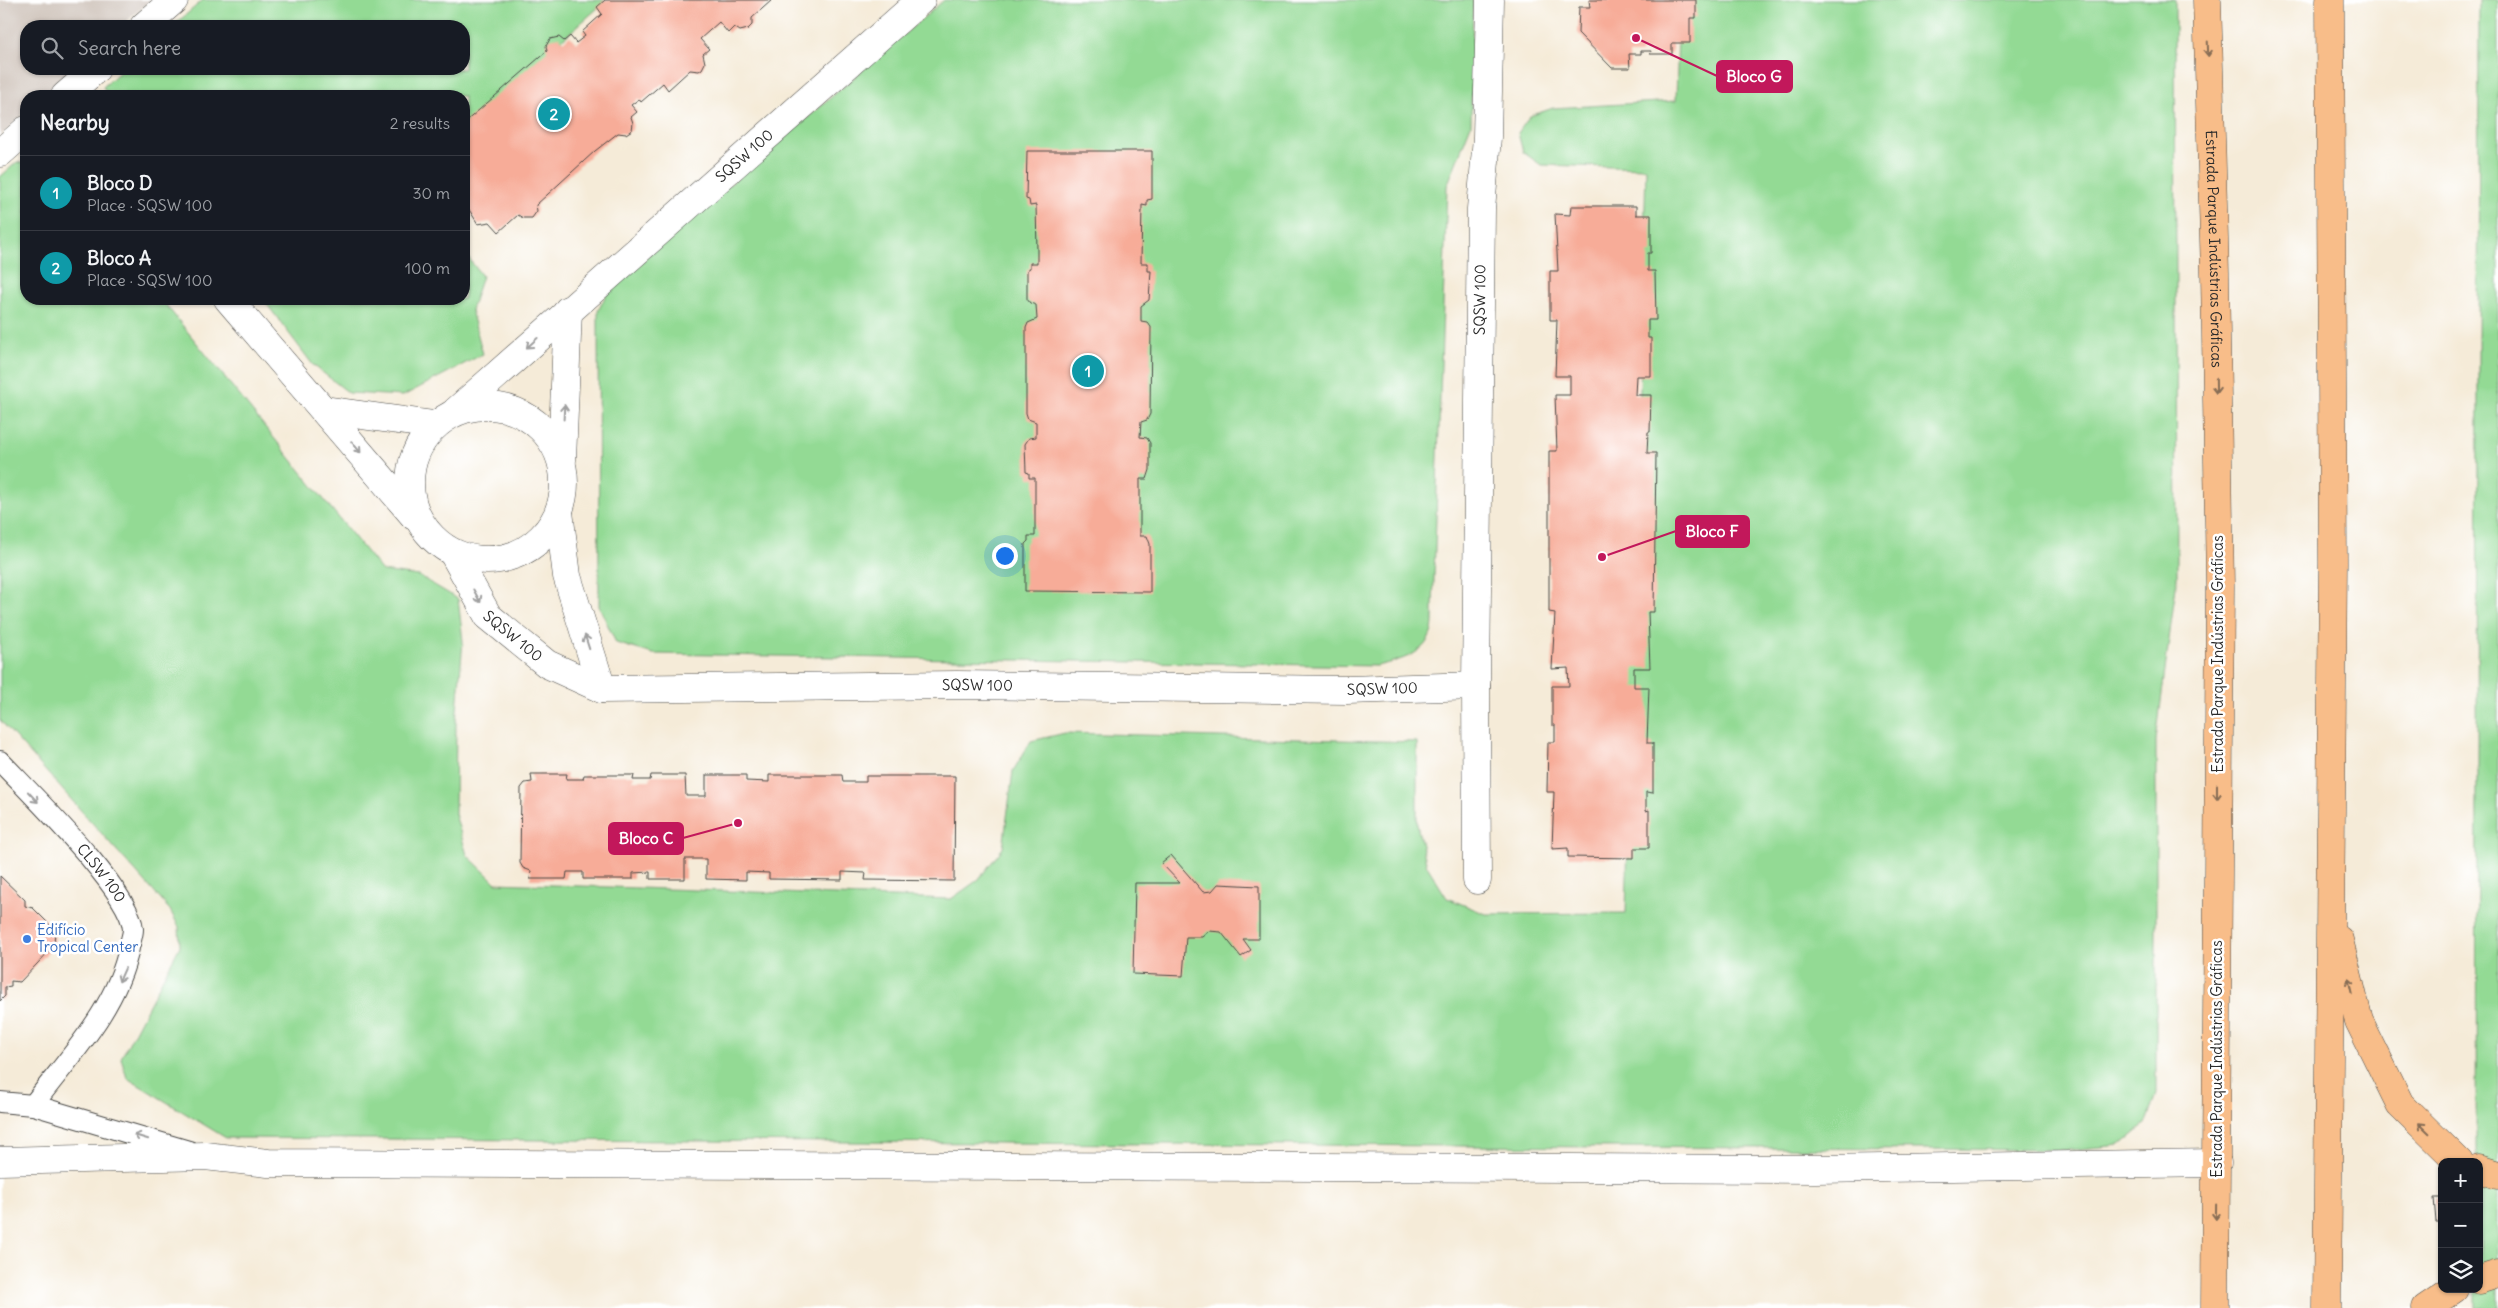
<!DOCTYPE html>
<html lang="en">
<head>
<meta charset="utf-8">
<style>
  body { margin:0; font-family:Delius,sans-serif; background:#20242c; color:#f1f3f6 }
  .controls { position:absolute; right:15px; bottom:15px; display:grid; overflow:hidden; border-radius:10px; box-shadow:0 1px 4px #0004 }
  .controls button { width:45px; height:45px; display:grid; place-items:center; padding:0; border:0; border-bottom:1px solid #363941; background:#171b24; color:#f1f3f6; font:25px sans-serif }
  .you { position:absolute; left:1004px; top:555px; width:18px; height:18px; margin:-12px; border:4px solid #fff; border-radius:50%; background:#1a73e8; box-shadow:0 0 0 8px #1a73e833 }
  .badge { display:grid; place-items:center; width:32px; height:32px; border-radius:50%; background:#d690ce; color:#fff; font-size:16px; font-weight:700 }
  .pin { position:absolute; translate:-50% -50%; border:2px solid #fff; box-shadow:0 1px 5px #0006 }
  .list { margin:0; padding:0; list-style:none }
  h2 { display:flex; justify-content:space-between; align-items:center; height:65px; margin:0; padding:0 20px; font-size:21px }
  h2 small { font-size:16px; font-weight:400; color:#9ea1a6 }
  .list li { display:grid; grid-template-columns:32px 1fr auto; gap:15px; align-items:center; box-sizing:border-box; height:75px; padding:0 20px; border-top:1px solid #363941 }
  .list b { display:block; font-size:19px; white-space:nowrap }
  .list p { margin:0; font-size:16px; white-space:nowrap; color:#9ea1a6 }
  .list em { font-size:16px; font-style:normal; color:#9ea1a6 }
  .icon { flex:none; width:28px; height:28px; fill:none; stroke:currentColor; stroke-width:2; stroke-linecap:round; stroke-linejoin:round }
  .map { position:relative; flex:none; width:2498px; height:1308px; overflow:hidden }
  .search { position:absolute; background:#171b24; box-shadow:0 1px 4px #0004; left:20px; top:20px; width:450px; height:55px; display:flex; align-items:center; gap:12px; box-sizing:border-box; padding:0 18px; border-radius:20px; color:#9ea1a6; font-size:19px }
  .panel { position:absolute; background:#171b24; box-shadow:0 1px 4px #0004; left:20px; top:90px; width:450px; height:215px; border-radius:20px }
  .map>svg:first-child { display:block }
  .industrial { fill:#cec2b9 }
  .green { fill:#93da94; stroke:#5f8260 }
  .building { fill:#f7ac98 }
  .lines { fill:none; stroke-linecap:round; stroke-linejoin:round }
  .service-casing { stroke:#494845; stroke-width:22 }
  .minor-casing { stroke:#494845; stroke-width:29 }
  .tertiary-casing { stroke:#494845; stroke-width:29 }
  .primary-casing { stroke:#494845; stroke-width:29 }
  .service { stroke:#fff; stroke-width:20 }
  .minor { stroke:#fff; stroke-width:28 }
  .tertiary { stroke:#fff; stroke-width:28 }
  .primary { stroke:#f8bd89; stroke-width:28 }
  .oneway { stroke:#876d55 }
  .oneway2 { stroke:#a0a0a0 }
  .shop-dot { fill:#3f7fe0; stroke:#fff; stroke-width:2 }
  .labels { text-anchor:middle; stroke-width:5; stroke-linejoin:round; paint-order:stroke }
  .street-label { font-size:15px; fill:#2b2b2b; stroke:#fff }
  .shop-label { font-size:15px; fill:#366cbe; stroke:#fff; text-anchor:start }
  .leader { fill:none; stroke:#c2185b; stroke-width:2 }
  .callout-dot { fill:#c2185b; stroke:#fff; stroke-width:2 }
  .callout { fill:#c2185b; stroke:#c2185b; stroke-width:2 }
  .callout-label { font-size:16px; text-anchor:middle; font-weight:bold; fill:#fff }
</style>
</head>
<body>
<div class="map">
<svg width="2498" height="1308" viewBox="0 0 2498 1308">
  <rect width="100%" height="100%" fill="#fff"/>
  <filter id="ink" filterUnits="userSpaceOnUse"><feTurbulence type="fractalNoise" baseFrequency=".02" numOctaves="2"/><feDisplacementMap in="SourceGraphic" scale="10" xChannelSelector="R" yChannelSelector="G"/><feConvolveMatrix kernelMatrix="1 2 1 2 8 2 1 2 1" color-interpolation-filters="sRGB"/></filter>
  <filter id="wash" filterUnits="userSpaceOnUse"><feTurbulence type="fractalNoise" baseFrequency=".0096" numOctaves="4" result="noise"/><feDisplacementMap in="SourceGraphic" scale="20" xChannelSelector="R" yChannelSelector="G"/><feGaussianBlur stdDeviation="1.12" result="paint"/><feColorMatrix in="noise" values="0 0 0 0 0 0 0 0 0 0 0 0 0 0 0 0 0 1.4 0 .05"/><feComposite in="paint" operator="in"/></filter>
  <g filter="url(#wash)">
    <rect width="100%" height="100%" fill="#f5ebd8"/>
    <path class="industrial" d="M0,0H151L121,26H26V69H74L44,96H26V112L0,136Z"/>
    <path class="green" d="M203,0H607L464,126V96H110L103,87L123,69H464V26H173Z
      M944,0H1473L1471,125L1447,186L1433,608C1433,616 1434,628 1430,636C1422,656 1396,661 1377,666L653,654L616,643L599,606L598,311L609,289Z
      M1679,0H2175L2177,578L2156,740V1094L2146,1123L2120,1145L2071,1150L226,1138L127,1078L121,1058L180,946L179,927L170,910L0,720V177L17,162L26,164V299H161L382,571L419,576L458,599L463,641L456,722L455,814L467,855L496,883L951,899L978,880L1003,848L1013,771L1031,741L1065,733L1417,742V825L1427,866L1447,898L1486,914L1626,913L1646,168L1541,165L1523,152L1518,133L1530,116L1553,108L1676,101Z
      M2479,0H2498V1308H2475V1289H2479V1162H2476Z
      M464,252L482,276L471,310L483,354L403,396L349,393L313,365L263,299H464Z"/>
    <g id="blocks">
      <path class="building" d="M605,0H772L752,18V25L748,29L740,31L734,27L728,33L719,22L700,39L709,49L703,54L705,63L702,69L699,71L690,70L668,90L663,83L641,102L639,99L631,105L637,112L631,117L633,123L632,130L626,134L618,133L595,151L536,205L537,211L532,218H523L518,215L499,232L490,222L478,224L468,208L464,211V123L547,51L546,46L550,39L559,37L564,41L570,36L576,43L585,36L582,32L602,14L597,7Z
        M1589,0H1696V18H1690V43H1672V54H1650L1651,51H1641V54H1629L1630,68H1612L1578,33L1579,7H1590Z
        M1027,151H1152V199L1147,200V206L1142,205L1141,263H1148V271H1151L1149,300L1141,306V321L1147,322L1151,327L1150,414L1147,420L1141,422L1140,437L1147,438L1150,443V470L1147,479H1140V536H1147L1150,544V592L1025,591V544L1028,541V536H1035V478H1029V473L1026,472L1025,444L1029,438L1036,437V422L1028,419L1026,413V328L1028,323L1037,319L1036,305L1030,303L1027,299V270L1030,268V263H1037V251L1036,205L1030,206L1029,200L1026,199Z
        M1571,206H1636V215H1651V253H1648V271H1655L1656,320H1648V338H1651V376H1636L1635,395H1651L1650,432H1648L1647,453H1656L1654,612H1648L1650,668H1634V687H1649L1647,743H1653V793L1646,792V811L1649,810V848H1634V858L1568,857V848L1552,849L1554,792H1547L1548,742H1555V725H1552V686H1569L1568,668L1552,669L1555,613L1549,612V451H1557L1555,395H1570V376H1555L1557,320H1550V271H1558L1555,214L1570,215Z
        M531,774H567L566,779H583L584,775H634L633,780H650L651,775H685L686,796H706V775H746V781L769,782V775H842L843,782H866V776H955L954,881L865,880L866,873L842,872V880L769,879V873L746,872V880L706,879V859H685V879H650V872L633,873V879H583V872H567L566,879H530L531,871L523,868L520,863L521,788L525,783L532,782Z
        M1171,855L1203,892L1212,891L1218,884L1259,886V939H1243L1251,950L1241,957L1221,932L1209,931L1202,937H1186L1183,976L1133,974L1135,883H1180L1161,863Z
        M0,876L25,900V906L33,908L55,930L54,946L20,982L11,981V986L5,987V996L0,1001Z
        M2434,1198H2442V1222H2436Z"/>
    </g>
  </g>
  <g filter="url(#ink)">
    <use href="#blocks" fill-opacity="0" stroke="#494845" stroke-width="1"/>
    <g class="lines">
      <g class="service-casing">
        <g id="service">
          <path id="s1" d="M0,761C30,793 130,890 133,929C133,935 130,942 129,948C117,1008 69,1057 33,1105"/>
          <path d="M0,1102L33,1105L189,1151"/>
        </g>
      </g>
      <g class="minor-casing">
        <g id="minor">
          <path d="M228,299L414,516"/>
          <circle cx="487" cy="483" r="77"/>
          <path d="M324,410L434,425"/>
          <path id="s2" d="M456,411L921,0"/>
          <path d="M562,460L568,310"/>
          <path d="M559,512L567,576L602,689"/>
          <path id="s3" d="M453,553L488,616L547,664L602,689L957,685L1347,690L1476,686L1481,209L1487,137L1490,0"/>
          <path d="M1476,686L1477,880"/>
        </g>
      </g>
      <g class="tertiary-casing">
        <path id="tertiary" d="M144,26L174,0
          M65,96L96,69
          M0,153L26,130
          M0,1161L205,1156L268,1163L1815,1169L2217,1163"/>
      </g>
      <g class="primary-casing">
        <g id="primary">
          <path id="s4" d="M2207,0L2215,273L2220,586L2215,1308"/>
          <path d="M2339,940L2359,1021L2400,1104L2459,1162"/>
          <path d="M2479,1169L2498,1175"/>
          <path d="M2479,1280L2498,1274"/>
          <path d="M2327,1308L2333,562L2330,0"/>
          <path d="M2426,1308L2454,1289"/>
        </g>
      </g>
      <use href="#service" class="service"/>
      <use href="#minor" class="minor"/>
      <use href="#tertiary" class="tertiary"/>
      <use href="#primary" class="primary"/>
    </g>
    <defs><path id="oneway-shaft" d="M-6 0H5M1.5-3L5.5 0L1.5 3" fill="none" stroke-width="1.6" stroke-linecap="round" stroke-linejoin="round" transform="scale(1.25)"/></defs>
    <g class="oneway">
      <use href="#oneway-shaft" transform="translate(2208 49) rotate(88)"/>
      <use href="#oneway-shaft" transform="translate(2216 386) rotate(89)"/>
      <use href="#oneway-shaft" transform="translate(2217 792) rotate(90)"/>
      <use href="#oneway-shaft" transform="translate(2350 986) rotate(-103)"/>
      <use href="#oneway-shaft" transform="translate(2424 1128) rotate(-136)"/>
      <use href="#oneway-shaft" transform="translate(2216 1212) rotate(91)"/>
    </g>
    <g class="oneway2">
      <use href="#oneway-shaft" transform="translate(532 343) rotate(138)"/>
      <use href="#oneway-shaft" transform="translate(564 412) rotate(-87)"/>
      <use href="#oneway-shaft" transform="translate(356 447) rotate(50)"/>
      <use href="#oneway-shaft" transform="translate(477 596) rotate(61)"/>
      <use href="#oneway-shaft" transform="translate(587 642) rotate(-108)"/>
      <use href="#oneway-shaft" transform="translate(33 797) rotate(47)"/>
      <use href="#oneway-shaft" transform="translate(122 975) rotate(114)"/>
      <use href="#oneway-shaft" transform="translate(141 1137) rotate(-163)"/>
    </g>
  </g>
  <circle class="shop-dot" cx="27" cy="939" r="5"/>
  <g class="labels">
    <g class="street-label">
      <text dy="5" stroke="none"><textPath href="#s2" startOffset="385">SQSW 100</textPath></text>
      <text dy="5" stroke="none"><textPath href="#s4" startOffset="249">Estrada Parque Indústrias Gráficas</textPath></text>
      <text dy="5" stroke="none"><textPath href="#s3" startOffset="1469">SQSW 100</textPath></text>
      <text dy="5" stroke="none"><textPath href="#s3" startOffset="104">SQSW 100</textPath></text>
      <text transform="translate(2218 654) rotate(-90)" y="5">Estrada Parque Indústrias Gráficas</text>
      <text dy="5" stroke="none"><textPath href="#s3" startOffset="584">SQSW 100</textPath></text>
      <text dy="5" stroke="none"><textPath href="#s3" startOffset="989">SQSW 100</textPath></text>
      <text dy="5" stroke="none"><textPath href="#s1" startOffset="151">CLSW 100</textPath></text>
      <text transform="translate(2217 1059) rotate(-90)" y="5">Estrada Parque Indústrias Gráficas</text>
    </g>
    <g class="shop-label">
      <text x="37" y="935">Edifício<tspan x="37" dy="17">Tropical Center</tspan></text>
    </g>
  </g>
  <path class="leader" d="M1636 38L1717 76M1602 557L1676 531M738 823L683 838"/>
  <g class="callout-dot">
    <circle cx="1636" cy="38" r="5"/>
    <circle cx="1602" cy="557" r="5"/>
    <circle cx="738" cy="823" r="5"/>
  </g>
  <g class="callout">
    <rect x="1717" y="61" width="75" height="31" rx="5"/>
    <rect x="1676" y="516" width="73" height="31" rx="5"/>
    <rect x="609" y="823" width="74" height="31" rx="5"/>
  </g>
  <g class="callout-label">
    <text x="1754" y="82">Bloco G</text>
    <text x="1712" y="537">Bloco F</text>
    <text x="646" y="844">Bloco C</text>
  </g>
</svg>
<div class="controls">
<button>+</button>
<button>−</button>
<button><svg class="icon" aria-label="layers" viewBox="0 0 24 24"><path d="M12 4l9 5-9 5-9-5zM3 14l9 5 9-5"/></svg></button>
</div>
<div class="you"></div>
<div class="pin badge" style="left:1088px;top:371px;background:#0f9aa8">1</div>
<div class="pin badge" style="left:554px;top:114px;background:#0f9aa8">2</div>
<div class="search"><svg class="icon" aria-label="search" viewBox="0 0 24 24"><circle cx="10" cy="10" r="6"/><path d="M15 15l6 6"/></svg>Search here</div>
<section class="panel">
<h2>Nearby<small>2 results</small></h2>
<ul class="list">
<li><span class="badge" style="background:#0f9aa8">1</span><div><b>Bloco D</b><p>Place · SQSW 100</p></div><em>30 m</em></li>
<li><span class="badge" style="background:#0f9aa8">2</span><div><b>Bloco A</b><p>Place · SQSW 100</p></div><em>100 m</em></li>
</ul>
</section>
</div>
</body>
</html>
